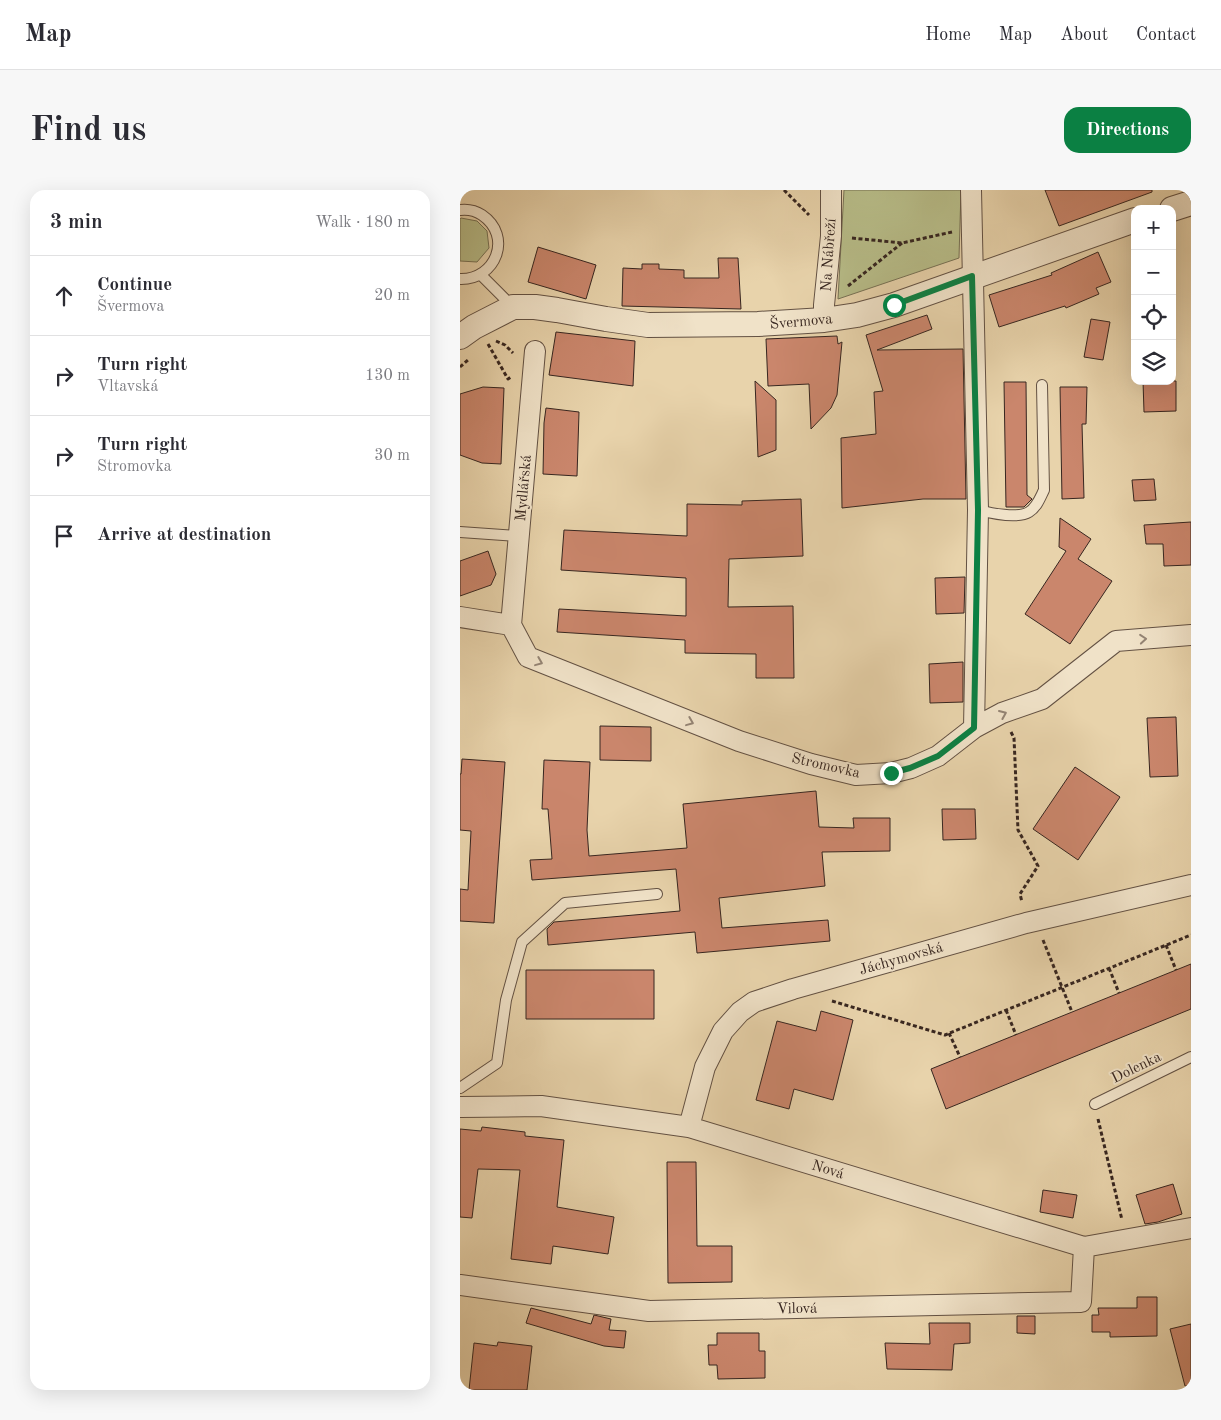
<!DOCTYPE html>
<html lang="en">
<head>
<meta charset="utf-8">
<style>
  body { margin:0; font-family:"Old Standard TT",serif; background:#f7f7f7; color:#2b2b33 }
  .controls { position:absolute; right:15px; top:15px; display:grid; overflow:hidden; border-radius:10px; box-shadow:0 5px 20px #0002 }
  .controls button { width:45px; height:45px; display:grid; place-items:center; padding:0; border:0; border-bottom:1px solid #e1e1e2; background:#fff; color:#2b2b33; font:25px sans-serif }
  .stop { position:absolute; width:15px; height:15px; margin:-11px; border:4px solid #0b8043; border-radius:50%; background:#fff }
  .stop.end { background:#0b8043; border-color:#fff; box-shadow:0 1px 5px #0008 }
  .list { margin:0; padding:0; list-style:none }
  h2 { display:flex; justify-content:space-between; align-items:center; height:65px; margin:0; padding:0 20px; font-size:21px }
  h2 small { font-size:16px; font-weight:400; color:#7c7c81 }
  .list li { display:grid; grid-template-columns:32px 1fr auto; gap:15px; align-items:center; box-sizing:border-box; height:80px; padding:0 20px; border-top:1px solid #e1e1e2 }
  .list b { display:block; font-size:19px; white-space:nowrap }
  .list p { margin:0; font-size:16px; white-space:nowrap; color:#7c7c81 }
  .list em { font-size:16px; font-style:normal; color:#7c7c81 }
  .icon { flex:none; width:28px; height:28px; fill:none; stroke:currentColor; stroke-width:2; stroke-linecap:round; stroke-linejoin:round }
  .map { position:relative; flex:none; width:731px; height:1200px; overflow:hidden; border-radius:15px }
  header { display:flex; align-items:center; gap:30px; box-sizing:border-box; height:70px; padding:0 25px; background:#fff; border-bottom:1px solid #e1e1e2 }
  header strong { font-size:24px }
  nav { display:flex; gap:28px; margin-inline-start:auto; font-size:18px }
  .intro { display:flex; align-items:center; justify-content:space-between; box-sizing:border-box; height:120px; padding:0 30px }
  h1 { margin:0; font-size:35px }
  .button { padding:12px 22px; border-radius:15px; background:#0b8043; color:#fff; font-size:18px; font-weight:700 }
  main { display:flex; gap:30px; padding:0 30px }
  aside { flex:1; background:#fff; border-radius:15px; box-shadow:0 5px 20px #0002 }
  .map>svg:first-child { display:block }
  .green { fill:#b7bc88; stroke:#777154 }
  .building { fill:#ca866c; stroke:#372620 }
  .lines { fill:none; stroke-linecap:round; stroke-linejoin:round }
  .service-casing { stroke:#635143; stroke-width:12 }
  .minor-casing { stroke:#635143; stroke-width:22 }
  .tertiary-casing { stroke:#635143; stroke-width:26 }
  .path { stroke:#372620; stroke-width:3; stroke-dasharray:4 2.5; stroke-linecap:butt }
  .service { stroke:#f0e2c8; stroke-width:10 }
  .minor { stroke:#f0e2c8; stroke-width:20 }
  .tertiary { stroke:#f0e2c8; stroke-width:24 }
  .oneway { stroke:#948474 }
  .route { stroke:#0b8043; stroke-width:6 }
  .labels { text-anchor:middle; stroke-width:4; stroke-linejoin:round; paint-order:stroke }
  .street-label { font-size:15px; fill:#372620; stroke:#f0e2c8 }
</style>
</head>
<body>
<header>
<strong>Map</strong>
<nav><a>Home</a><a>Map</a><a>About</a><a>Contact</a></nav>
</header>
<div class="intro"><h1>Find us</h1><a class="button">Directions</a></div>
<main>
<aside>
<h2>3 min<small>Walk · 180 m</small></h2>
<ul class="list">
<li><svg class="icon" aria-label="ahead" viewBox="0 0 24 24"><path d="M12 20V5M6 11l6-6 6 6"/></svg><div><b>Continue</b><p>Švermova</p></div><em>20 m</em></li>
<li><svg class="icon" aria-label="right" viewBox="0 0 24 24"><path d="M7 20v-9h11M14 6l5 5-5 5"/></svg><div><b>Turn right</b><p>Vltavská</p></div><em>130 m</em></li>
<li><svg class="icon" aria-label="right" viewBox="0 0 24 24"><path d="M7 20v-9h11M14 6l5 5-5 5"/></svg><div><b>Turn right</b><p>Stromovka</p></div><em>30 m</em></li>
<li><svg class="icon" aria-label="arrive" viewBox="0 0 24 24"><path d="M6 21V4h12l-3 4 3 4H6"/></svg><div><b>Arrive at destination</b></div></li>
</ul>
</aside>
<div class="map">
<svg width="731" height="1200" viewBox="0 0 731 1200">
  <rect width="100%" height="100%" fill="#e8d3ab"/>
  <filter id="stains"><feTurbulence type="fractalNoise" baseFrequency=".004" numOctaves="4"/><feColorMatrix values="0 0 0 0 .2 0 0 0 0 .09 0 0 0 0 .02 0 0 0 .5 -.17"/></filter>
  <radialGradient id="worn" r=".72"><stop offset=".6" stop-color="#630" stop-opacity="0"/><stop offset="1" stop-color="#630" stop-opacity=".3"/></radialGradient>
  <path class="green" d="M384,0H501L499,68L378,109Z
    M1,28L17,31L27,41L29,58L17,72L0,71V29Z"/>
  <path class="building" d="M585,0H692V2L599,36Z
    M78,57L136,75L126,109L68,92Z
    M638,62L651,92L636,98L639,104L606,118L605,116L539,137L529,105L592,85L591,83Z
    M258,68H278L281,119L162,116L163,78L182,79V74H199V79L224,80V88H259Z
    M467,125L472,139L417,160L503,159L506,309H463L382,318L381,248L416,244L414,202L423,201L406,145Z
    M631,129L650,132L643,170L624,167Z
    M96,142L175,151L173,196L89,185Z
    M377,146L378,154L382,152L377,205L371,218L351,239L349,194L308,196L306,149Z
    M295,191L316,210V260L298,267Z
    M683,191H716V221L684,222Z
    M544,192H566L567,305L572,309L564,317H546Z
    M23,197L44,198L41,274L22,273L0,265V204Z
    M600,197H627L626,234H622L624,308L602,309Z
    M86,218L119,222L117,286L83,284L84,233Z
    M694,289L696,310L674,311L672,290Z
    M341,309L343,366L269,369L268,417L333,416L334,488H296V464L225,463V450L97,442L99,419L226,426V388L101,380L104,340L227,346V314L282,315V311Z
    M600,328L631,349L618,369L652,391L610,454L565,424L606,361L599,357Z
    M731,332V375L704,376L703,354H686L684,335Z
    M28,361L36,384L31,395L0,406V371Z
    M505,387L504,423L476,424L475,388Z
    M503,472V512L470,513L469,474Z
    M716,527L718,586L690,587L687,528Z
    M140,536L191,537V571L140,570Z
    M2,569L45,572L34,733L0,731V699L8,700L11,641L0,640V584H1Z
    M84,570L130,572L127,640L129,666L227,658L223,614L356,601L359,637L394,638L393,628H430V661L362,662L365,696L259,708L262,738L368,730L370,751L237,763L235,742L88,755L87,739L94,732L220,721L216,679L72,690L70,670L92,669L88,619H82Z
    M615,577L660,607L618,670L573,639Z
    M482,619H515L516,649L483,650Z
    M731,774V819L486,919L471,879Z
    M66,780H194V829H66Z
    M361,821L393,830L373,910L334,899L329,919L296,910L317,831L356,841Z
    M22,937L65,942V946L104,950L97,1017L154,1027L148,1064L93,1056L91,1074L51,1069L60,980L18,979L12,1028L0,1027V939L21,941Z
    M207,972H236L237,1056H272V1092L208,1093Z
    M713,994L722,1024L698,1032L685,1034L676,1005Z
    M583,1000L617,1005L613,1028L580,1022Z
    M677,1107H697V1146L650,1147V1142H632V1125H639L638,1118H677Z
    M71,1118L131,1134L134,1125L151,1129L149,1140L166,1141L164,1158L144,1156L66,1133Z
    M557,1126H575V1144L557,1143Z
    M469,1133H510V1153L494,1154L492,1180L427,1179L425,1153L470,1154Z
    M731,1134V1196H725L710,1139Z
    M257,1143H299V1161H305V1188L258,1189L257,1175H249L248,1155H257Z
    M38,1152L72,1156L67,1200H9L14,1153L37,1156Z"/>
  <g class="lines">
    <g class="service-casing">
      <path id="service" d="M0,20C8,19 16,21 22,25C53,46 36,90 0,89
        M21,85L52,116
        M518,320C530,323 558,329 569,322C577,317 580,308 584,300L582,195
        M0,342L59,346
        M0,898L37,873L46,810L62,752L105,713L197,704
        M635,914L731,867"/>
    </g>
    <g class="minor-casing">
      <path id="minor" d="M511,0L518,320L514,538
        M364,130V115L371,46V0
        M0,427L51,435
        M51,435L68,467L279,551L351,574L396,585L431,583L451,578L478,566L514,538L542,523L582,509L656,451L731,445
        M51,435L75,161
        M0,917L81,916L229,937L624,1057L731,1038
        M229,937L245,877L263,841L280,822L294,812L333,799L566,733L731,695
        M0,1095L189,1121L621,1112L624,1057"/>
    </g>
    <g class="tertiary-casing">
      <path id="tertiary" d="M712,19L731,13
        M0,147L14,137L53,117H75L97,120L146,129L188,135L298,134L364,130L397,125L434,115L675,30"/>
    </g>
    <path class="path" d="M324,0L349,25
      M392,48L442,53L492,42
      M388,96L442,53
      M36,151L45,155L53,163
      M28,154L48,189L51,187
      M0,177L9,169
      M551,542L554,548L558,640L578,676L560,704L562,712
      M583,750L612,822
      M706,755L716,780
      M649,778L659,803
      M372,811L485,845L731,745
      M546,820L556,845
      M489,843L500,867
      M638,929L662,1030"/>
    <use href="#service" class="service"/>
    <use href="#minor" class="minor"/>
    <use href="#tertiary" class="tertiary"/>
  </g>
  <defs><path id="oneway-chevron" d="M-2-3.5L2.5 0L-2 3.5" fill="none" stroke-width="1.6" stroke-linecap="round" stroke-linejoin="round" transform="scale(1.25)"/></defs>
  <g class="oneway">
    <use href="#oneway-chevron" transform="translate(683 449) rotate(-5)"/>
    <use href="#oneway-chevron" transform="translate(79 472) rotate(22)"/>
    <use href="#oneway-chevron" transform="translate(543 524) rotate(-23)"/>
    <use href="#oneway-chevron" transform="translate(230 532) rotate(22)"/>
  </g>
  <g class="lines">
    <path class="route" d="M431,583L450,578L478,566L514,538L518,320L512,86L434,115"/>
  </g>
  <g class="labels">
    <g class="street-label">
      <text transform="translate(368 65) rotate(-86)" y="5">Na Nábřeží</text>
      <text transform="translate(341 131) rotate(-5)" y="5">Švermova</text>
      <text transform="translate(63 298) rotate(-85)" y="5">Mydlářská</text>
      <text transform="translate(366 575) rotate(13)" y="5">Stromovka</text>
      <text transform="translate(441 768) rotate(-16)" y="5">Jáchymovská</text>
      <text transform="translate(676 877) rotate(-26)" y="5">Dolenka</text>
      <text transform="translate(368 979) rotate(17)" y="5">Nová</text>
      <text transform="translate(337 1118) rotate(-1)" y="5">Vilová</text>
    </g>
  </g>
  <rect width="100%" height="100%" filter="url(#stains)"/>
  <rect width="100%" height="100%" fill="url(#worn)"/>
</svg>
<div class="controls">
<button>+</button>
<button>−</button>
<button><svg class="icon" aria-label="locate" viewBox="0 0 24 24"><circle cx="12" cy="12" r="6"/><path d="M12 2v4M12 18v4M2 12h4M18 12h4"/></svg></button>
<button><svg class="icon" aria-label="layers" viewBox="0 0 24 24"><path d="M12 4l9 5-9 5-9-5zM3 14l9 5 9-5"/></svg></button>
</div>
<div class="stop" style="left:434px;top:115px"></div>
<div class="stop end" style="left:431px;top:583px"></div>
</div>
</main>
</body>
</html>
